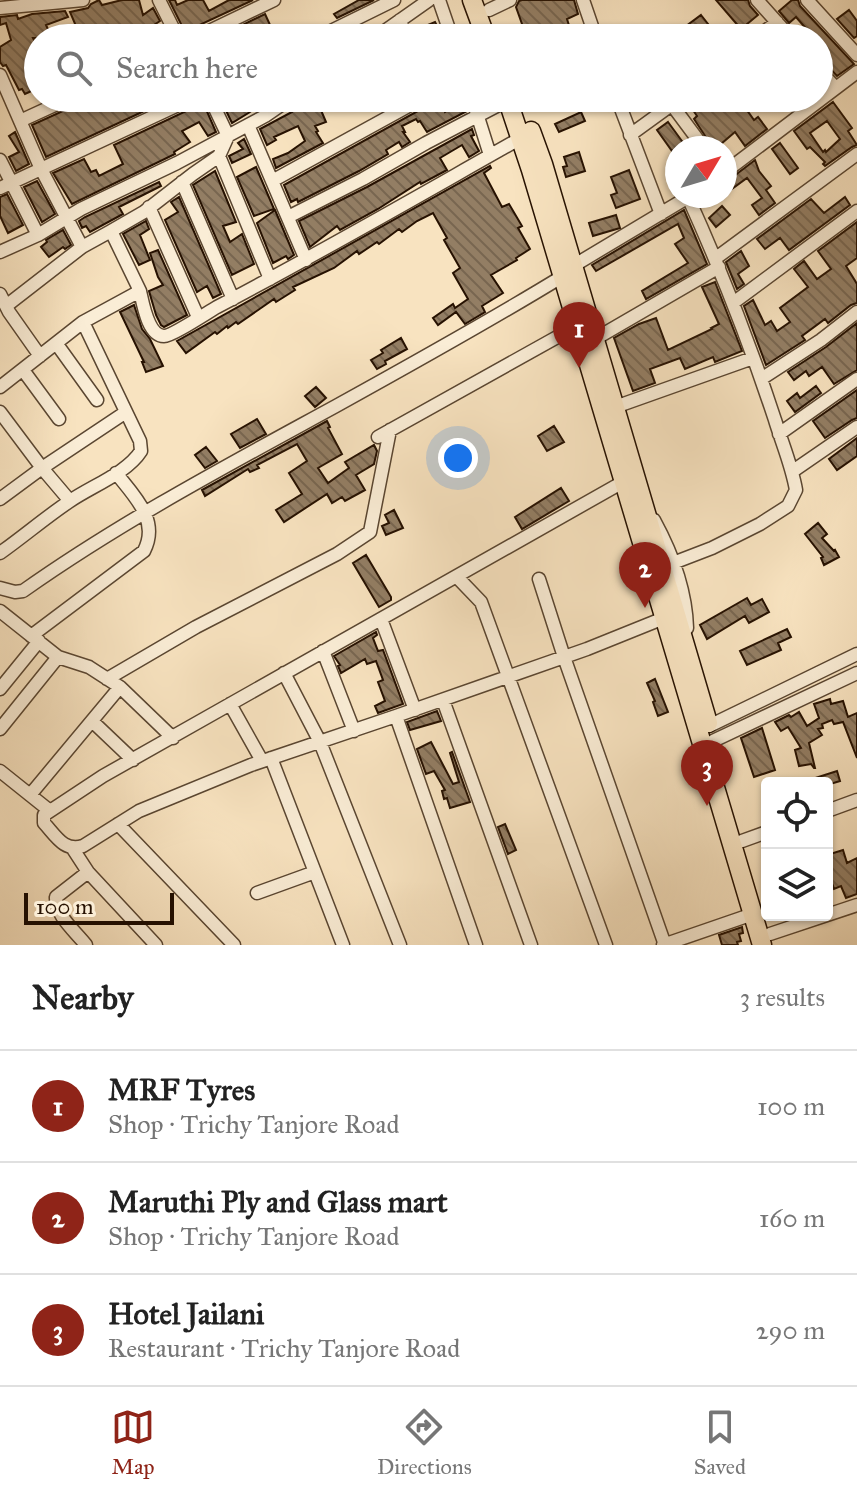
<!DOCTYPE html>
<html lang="en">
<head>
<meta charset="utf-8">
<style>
  body { margin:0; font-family:"IM FELL Great Primer",serif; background:#f2f2f2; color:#222 }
  .controls { position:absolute; right:24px; bottom:24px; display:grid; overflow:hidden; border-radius:8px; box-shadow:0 2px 6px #0004 }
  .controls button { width:72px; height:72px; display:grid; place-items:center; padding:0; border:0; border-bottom:2px solid #e0e0e0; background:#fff; color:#222; font:40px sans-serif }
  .compass { position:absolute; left:665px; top:136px; width:72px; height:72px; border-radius:50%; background:#fff; box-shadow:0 2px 6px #0004; rotate:52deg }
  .scale { position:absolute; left:24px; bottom:20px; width:150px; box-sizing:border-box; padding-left:8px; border:4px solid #261101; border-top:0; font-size:22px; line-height:28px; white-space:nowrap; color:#261101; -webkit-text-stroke:6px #faedd6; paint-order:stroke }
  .you { position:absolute; left:458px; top:458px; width:28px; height:28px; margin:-20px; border:6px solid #fff; border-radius:50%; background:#1a73e8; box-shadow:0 0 0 12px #1a73e833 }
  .badge { display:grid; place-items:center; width:52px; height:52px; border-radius:50%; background:#8f2418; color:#fff; font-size:26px; font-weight:700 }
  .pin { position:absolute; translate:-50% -66px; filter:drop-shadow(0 2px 4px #0008) }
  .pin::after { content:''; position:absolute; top:42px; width:28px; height:24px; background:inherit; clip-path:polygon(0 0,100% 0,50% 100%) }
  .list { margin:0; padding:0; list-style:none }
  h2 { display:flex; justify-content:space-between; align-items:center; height:104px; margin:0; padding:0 32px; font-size:34px }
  h2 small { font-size:26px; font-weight:400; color:#767676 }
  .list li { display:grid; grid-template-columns:52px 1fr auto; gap:24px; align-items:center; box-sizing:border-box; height:112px; padding:0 32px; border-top:2px solid #e0e0e0 }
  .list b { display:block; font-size:30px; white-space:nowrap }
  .list p { margin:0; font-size:26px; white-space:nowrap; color:#767676 }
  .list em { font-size:26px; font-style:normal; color:#767676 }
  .icon { flex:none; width:44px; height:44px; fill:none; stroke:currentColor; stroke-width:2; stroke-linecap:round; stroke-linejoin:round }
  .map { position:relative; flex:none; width:857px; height:945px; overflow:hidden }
  .search { position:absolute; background:#fff; box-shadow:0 2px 6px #0004; left:24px; right:24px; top:24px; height:88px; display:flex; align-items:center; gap:20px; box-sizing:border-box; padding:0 28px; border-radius:44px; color:#767676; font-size:30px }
  .sheet { height:440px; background:#fff }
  nav { display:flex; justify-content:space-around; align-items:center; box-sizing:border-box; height:112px; border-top:2px solid #e0e0e0; background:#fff; font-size:22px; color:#767676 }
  nav a { display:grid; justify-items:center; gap:4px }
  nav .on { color:#8f2418 }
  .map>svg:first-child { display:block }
  .building { fill:url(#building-back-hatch); stroke:#261101; stroke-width:2; fill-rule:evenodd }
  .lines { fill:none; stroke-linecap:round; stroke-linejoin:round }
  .minor-casing { stroke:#5a4631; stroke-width:15 }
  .highway-casing { stroke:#261101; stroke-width:21 }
  .minor { stroke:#faedd6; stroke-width:12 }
  .highway { stroke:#f8e3c0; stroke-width:18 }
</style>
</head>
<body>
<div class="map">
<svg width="857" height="945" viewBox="0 0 857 945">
  <defs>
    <pattern id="building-back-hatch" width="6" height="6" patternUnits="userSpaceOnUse" patternTransform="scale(2)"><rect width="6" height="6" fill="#937e64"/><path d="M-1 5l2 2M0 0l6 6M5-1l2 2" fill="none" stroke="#786650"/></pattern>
  </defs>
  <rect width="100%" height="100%" fill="#f8e3c0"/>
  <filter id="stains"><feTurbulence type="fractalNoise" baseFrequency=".0025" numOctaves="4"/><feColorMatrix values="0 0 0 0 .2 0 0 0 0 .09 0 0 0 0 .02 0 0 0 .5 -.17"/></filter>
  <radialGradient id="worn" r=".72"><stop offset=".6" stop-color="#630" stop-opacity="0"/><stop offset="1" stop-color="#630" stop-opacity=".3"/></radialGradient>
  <path class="building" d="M99,0L102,5L122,0H139L143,15L153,8L160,21L145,31L150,38H81L70,12L88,8L91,4Z
    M169,0H175L177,5L188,0H203L209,11L229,0H253L195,27L186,34Z
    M359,0H374L337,18L334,14Z
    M522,0H574L578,14L567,19L573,38H558L554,27L536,33L538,38H527L516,7L519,1Z
    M716,0H748L750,6L758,15L741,29Z
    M792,0H798L800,6L854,64L837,76L825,63L819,61V53L824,48L819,42V38H802L809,32L796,17L789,23L779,11Z
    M849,10L857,21V36L854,38L837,19Z
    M65,11L68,17L46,25L52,38H33L37,46L31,49L38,60V88L25,94L22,89L19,90L6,65L3,66L0,62V47L11,40L6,23L0,25V17L17,15L18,19L32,14Z
    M265,14L276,38H216Z
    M701,15L719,38H670Z
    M435,22L440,32L436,34L438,38H415L413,31Z
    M79,98H172L46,157L32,125L74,106Z
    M220,98H241L250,112L232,123Z
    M305,98H318L324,105L320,108L326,122L315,126L318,131L316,132L323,143L276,168L273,159L288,153L305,141L298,126L274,137L276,140L267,145L260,129L292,112L291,109Z
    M432,98H440L445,112L463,101L467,111L427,132L420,121L418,122L416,119L402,126L405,132H403L410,142L402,147L399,142L386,150L388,154L359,171L298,202L297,199L291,202L284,185L427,106Z
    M694,98H733L740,109L744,106L754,120L758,117L767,129L745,146L735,132L721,144L724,148H713L694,119L697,116L691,107L698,103Z
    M202,100L216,132L208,136L199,122L182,131L190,142L174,152L175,154L72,204L53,173L84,159L91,172L96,170L99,176L123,164L114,145L197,106Z
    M833,102L852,128L848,131L857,145L852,147L825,166L823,164L825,162L810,147L807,149L794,131ZM827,121L840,139L826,152L825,150L823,152L810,133Z
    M581,112L585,121L559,132L555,124Z
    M668,122L687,148H676L672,151L657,130Z
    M472,129L474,135L471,136L479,151L469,157L462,145L440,158L447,170L421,184L420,182L378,209L340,230L337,226L310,247L299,221L367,187Z
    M15,132L29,164L16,171L9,157L19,152L9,136Z
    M244,139L251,154L232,163L229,156L243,149L238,143Z
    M780,143L798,168L790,174L772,149Z
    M579,152L585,171L566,177L563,167L567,166L564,157Z
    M755,160L759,171L771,186L766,190L775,203L759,215L752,205L762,198L747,178L725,194V181L730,179Z
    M490,166L491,168L484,173L502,207L509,204L522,226L518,228L530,249L516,258L517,260L491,275L503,293L482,306L485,312L465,324L456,312L438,325L433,318L453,304L455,308L468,299L453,273L460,268L444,240L447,238L433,213L417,221L402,232L399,229L379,244L377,242L359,254L357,251L334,268L293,287L295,290L276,302L274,299L238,324L236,322L228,328L227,326L217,334L215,332L186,353L177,341Z
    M256,167L274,209L254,216L237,177Z
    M629,170L640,199L616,208L611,195L617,193L611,177Z
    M215,171L236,222L223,226L230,242L242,234L254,264L232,275L193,185Z
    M37,181L55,214L42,222L24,187Z
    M159,182L161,186L119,207L123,214L90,232L86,226L82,228L79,221L85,217Z
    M7,194L23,225L8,233L0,216V197Z
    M179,197L221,294L213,298L207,286L197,292L165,220L178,212L171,202Z
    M845,197L850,205L789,250L780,238L765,249L757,239L811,199L824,213Z
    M722,206L730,215L716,227L709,218Z
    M275,210L294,255L288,259L286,256L273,263L257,223Z
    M684,210L707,264L646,299L642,291L688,263L675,244L684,238L678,224L596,271L592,265Z
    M616,215L620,228L593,236L589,223Z
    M146,221L149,229L140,235L150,260L139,265L123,234Z
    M857,222V258L846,266L857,284V303L851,305L828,323L825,319L802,336L805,340L766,365L744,306L753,300L765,325L771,321L777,331L790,322L780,308L808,287L794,269L804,261L817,279L831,269L818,251Z
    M63,230L71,245L65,249L63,247L49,257L41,247L47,242L46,240Z
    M158,250L187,315L164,327L161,325L156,315L149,291L163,285L158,277L150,253Z
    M741,251L749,266L738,274L744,284L737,289L726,262Z
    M715,282L742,351L715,362L713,357L685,369L680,358L650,369L655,383L633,391L614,338L639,324L656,318L668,350L712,329L711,328L719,324L702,287Z
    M134,305L142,329L150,339L163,366L146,372L142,362H144L120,312Z
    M857,323V370L834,384L822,367L809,376L806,371L794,380L788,372L826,347Z
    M401,338L407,349L385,361L386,364L377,369L371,360L383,353L381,350Z
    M816,386L821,393L795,412L787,401L797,393L800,398Z
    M316,387L326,398L315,407L305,396Z
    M857,390V418L852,420L825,438L813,421Z
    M257,419L266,434L240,448L231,434Z
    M327,421L330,427L328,428L342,454L318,468L328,483L349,468L345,462L374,445L377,451L374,464L356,475L365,490L345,501L342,497L332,503L327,494L284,522L276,510L302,494L289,473L307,461L297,444L257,465L259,468L250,472L248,469L205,496L202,490Z
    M554,426L564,442L547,451L538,436Z
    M857,438V456L837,470L829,459Z
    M206,447L217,461L205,468L195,455Z
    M561,488L569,501L522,529L515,517Z
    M394,510L403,528L386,535L382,526L389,523L385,515Z
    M818,523L827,534L822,538L834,551L835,550L839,557L824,565L821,558L823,557L805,534Z
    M366,555L391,597V600L379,607L353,563Z
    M747,598L751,605L762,599L769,612L749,623L745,616L707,639L700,625Z
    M787,629L791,637L778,643L781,650L747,665L740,651Z
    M376,632L377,635L373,638L378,651L383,650L403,704L378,713L375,706L385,701L378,682L383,680L376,661L367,664L365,659L341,673L338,666L340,665L334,656Z
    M655,679L668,712L658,716L653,702L655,701L647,683Z
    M830,699L831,704L843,701L848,717L857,713V758L843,722L834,724L832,720L822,724L823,728L818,729L822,735L809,743L815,768H814L811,764L799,766L795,750L801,748L788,727L781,731L775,722L789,715L791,717L799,712L807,726L819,718L814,704Z
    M437,711L441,721L410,730L407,722Z
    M762,728L775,770L754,777L741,738Z
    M431,742L453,784L459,782L450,753L452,752L470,802L450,808L447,798L444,799L442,791L445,790L434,771L426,774L417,749Z
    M837,771L840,781L827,785V783H806V781Z
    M505,824L516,850L508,854L498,827Z
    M843,850L847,863L857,858V894L846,898L841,886L834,889L832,883L827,885V855Z
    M742,927L743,933L739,934L741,941L737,942L738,945H722L719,935Z"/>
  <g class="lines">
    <g class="minor-casing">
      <path id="minor" d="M159,0L178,38
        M439,0L452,38
        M583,0L596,38
        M757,0L791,38
        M807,0L857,55
        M0,8L83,0
        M489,10L510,0
        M400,20L406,38
        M195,38L274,0
        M317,38L394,0
        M375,38L429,0
        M756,38L777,22
        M819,70L836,88
        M0,75L41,169L82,247
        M472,98L490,155
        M617,98L661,214
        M672,105L704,148
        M20,121L70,98
        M248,125L306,260
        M630,135L681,98
        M219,156L270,279
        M0,160L38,235
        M725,172L857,72
        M272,181L423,98
        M182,182L233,299
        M0,188L193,98
        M149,207L198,317
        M288,217L363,179L426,143L508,100
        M0,252L38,235L81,209L177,163L265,116L291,98
        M716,258L857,154
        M573,266L690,196
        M140,291C143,304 148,336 164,336C172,336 208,312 217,307C320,253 420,195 521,138
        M0,294L9,312L40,356
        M733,303L857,211
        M6,306L82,247L111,231
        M595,339L719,267
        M56,343L97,400
        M23,370L59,419
        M761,379L821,340L857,312
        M0,387L83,322L140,291L111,231L144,212L193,174L219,156L228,136L210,98
        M615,407L753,358
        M0,412L42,468L70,501
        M779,434L857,379
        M378,437L577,326
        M793,471L857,427
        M623,482L103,776L44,815V823C56,836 64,852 83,846L139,811L251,765L396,716L587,649L664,618
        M0,499L42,468L126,412
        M654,520C672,553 686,591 687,628
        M0,553C24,536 46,517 70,501C92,486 127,473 141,451L140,441L83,322
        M673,563L712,548L760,524L788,506L796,490C792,466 782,443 775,420C750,344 721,270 688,197
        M457,577L481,602L606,945
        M539,579L564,657L665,945
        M0,588L15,592L23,591C122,521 230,464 336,406C412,364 488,322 563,276
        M0,611L58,657L0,729
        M381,619L415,710
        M31,636L144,551C160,520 134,496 116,473
        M323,651L354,731
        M58,657L89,667L120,687L173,738
        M284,673L320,742L400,945
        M107,679L196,627L337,554L370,532L390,430
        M0,689L39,641
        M443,700L531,945
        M230,704L262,761
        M396,716L476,945
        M92,721L133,760
        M709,726L857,654
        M713,741L857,673
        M271,758L343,945
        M0,771L50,811
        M30,795L120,687
        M827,811L857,800
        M118,824L234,945
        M742,841L767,832
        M73,849L88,872L156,945
        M257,893L315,872
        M770,934L857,905
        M86,945C75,931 55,915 56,897L88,872
        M663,945L753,914"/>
    </g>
    <g class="highway-casing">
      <path id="highway" d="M472,0L486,38
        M507,98L531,170L762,945
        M531,131L543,164L708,723"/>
    </g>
    <use href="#minor" class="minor"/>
    <use href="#highway" class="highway"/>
  </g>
  <rect width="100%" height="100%" filter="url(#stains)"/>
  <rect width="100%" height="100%" fill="url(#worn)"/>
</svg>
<div class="controls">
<button><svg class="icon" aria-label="locate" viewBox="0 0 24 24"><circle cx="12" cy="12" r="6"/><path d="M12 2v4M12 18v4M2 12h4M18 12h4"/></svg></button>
<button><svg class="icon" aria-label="layers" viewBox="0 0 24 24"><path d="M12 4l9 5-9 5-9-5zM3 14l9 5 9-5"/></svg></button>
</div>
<svg class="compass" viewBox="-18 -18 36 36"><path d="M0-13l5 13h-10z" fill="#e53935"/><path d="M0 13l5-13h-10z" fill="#767676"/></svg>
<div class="scale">100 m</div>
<div class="you"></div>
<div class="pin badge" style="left:579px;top:368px">1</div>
<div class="pin badge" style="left:645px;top:608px">2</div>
<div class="pin badge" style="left:707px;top:806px">3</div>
<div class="search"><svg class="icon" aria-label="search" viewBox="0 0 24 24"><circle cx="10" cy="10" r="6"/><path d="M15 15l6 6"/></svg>Search here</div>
</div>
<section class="sheet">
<h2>Nearby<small>3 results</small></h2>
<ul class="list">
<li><span class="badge">1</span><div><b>MRF Tyres</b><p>Shop · Trichy Tanjore Road</p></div><em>100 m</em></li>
<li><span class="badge">2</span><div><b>Maruthi Ply and Glass mart</b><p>Shop · Trichy Tanjore Road</p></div><em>160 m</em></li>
<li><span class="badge">3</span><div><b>Hotel Jailani</b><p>Restaurant · Trichy Tanjore Road</p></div><em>290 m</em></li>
</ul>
</section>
<nav>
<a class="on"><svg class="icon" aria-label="map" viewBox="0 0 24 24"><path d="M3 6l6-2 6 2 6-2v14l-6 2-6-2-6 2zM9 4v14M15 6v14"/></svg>Map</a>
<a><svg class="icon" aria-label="directions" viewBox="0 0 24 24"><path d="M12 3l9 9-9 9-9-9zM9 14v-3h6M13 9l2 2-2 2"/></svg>Directions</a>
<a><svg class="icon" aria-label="saved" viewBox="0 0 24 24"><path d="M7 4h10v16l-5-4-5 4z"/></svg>Saved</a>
</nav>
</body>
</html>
